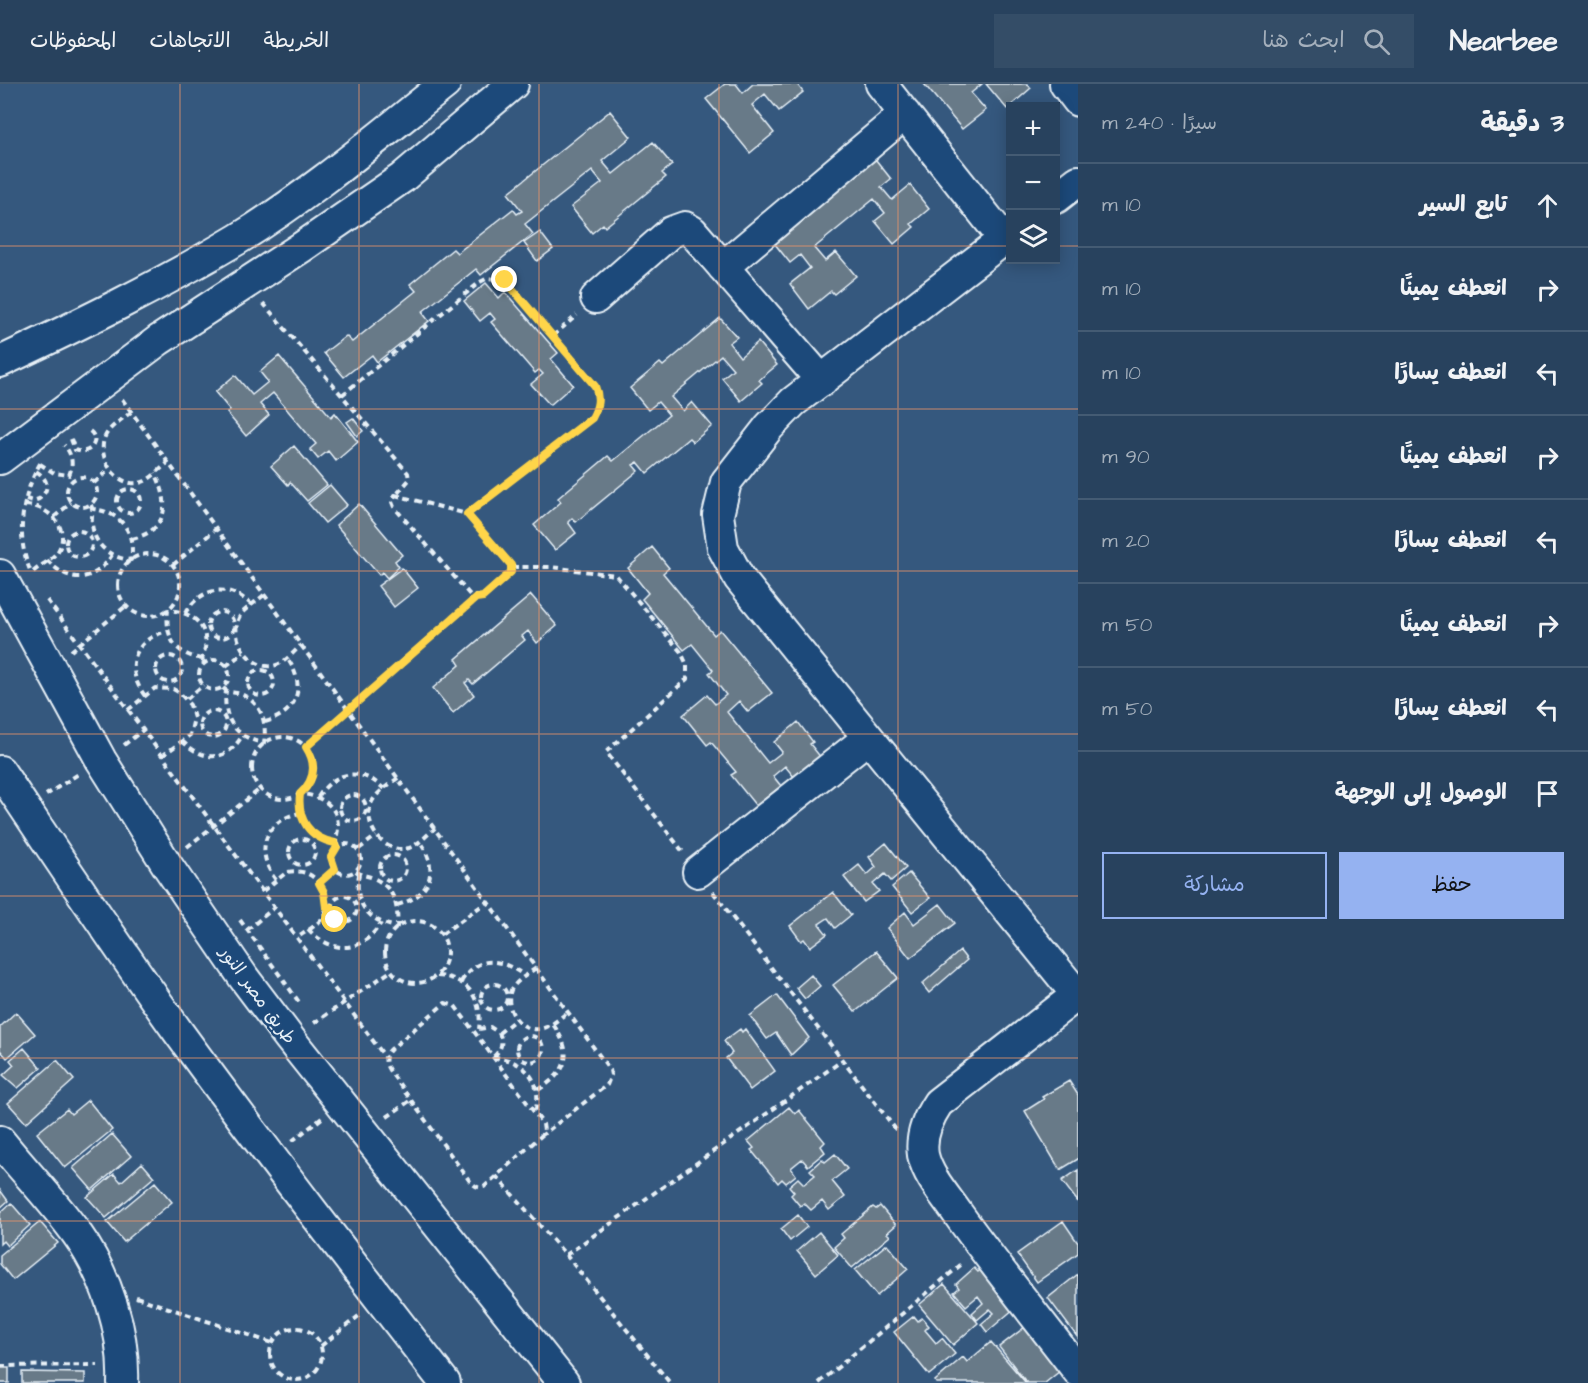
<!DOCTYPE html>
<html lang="ar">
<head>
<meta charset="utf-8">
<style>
  body { margin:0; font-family:"Architects Daughter","Playpen Sans Arabic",sans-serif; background:#344d67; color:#f1f3f6; direction:rtl }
  .controls { position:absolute; right:18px; top:18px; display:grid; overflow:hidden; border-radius:0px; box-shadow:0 3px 15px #0003 }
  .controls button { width:54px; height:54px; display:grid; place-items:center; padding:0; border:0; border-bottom:2px solid #445b73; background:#28425e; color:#f1f3f6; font:30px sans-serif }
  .stop { position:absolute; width:18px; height:18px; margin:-14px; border:4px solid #ffd54a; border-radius:50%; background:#fff }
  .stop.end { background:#ffd54a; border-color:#fff; box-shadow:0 2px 6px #0008 }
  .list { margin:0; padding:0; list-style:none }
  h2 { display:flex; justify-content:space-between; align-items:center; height:78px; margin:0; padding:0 24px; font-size:26px }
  h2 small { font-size:20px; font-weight:400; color:#a5b0bc }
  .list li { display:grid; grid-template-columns:39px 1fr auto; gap:18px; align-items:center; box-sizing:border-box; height:84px; padding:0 24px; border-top:2px solid #445b73 }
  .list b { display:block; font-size:22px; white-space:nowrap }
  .list em { font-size:20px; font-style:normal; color:#a5b0bc }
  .actions { display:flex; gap:12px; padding:18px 24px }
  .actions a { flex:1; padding:14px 0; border:2px solid #95b2f1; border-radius:0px; text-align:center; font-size:21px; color:#95b2f1 }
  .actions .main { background:#95b2f1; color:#111 }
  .icon { flex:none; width:33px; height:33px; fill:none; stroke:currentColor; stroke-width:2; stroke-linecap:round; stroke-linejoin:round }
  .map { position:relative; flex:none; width:1078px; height:1299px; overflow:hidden; direction:ltr }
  header { display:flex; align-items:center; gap:36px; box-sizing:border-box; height:84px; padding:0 30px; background:#28425e; border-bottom:2px solid #445b73 }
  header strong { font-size:28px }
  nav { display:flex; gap:33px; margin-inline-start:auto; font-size:21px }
  .search { width:420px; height:54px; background:#344d67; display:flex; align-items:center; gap:15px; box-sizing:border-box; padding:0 21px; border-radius:0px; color:#a5b0bc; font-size:22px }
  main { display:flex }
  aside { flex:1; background:#28425e }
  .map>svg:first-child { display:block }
  .building { fill:#687a88; stroke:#e8f1f8; stroke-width:1.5 }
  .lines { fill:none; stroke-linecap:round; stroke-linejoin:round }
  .minor-casing { stroke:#e8f1f8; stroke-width:34 }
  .path { stroke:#e8f1f8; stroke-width:4; stroke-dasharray:6 4.5; stroke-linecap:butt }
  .minor { stroke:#1f4a7a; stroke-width:30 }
  .route { stroke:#ffd54a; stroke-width:8 }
  .grid { fill:none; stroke:#e8966a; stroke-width:1.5; stroke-opacity:0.55 }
  .labels { text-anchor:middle; stroke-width:4.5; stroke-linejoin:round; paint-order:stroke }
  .street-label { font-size:18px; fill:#e8f1f8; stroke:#1f4a7a }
</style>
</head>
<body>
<header>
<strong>Nearbee</strong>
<div class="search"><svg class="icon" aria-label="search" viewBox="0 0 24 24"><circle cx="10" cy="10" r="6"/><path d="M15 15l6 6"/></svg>ابحث هنا</div>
<nav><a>الخريطة</a><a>الاتجاهات</a><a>المحفوظات</a></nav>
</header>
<main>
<aside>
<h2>3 دقيقة<small>سيرًا · 240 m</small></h2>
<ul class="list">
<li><svg class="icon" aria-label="ahead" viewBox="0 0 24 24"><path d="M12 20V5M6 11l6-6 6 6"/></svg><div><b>تابع السير</b></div><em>10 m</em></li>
<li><svg class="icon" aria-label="right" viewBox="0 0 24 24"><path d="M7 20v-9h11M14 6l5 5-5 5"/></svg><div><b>انعطف يمينًا</b></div><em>10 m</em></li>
<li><svg class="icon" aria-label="left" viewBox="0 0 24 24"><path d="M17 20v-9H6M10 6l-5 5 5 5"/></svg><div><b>انعطف يسارًا</b></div><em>10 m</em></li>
<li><svg class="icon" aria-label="right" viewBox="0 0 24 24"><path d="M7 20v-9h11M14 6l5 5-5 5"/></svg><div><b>انعطف يمينًا</b></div><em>90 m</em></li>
<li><svg class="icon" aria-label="left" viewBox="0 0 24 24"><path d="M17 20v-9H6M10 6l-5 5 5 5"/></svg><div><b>انعطف يسارًا</b></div><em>20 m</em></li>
<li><svg class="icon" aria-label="right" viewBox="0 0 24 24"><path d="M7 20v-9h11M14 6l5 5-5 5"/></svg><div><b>انعطف يمينًا</b></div><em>50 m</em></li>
<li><svg class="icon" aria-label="left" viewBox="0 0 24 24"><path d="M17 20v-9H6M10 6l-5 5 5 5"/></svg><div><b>انعطف يسارًا</b></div><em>50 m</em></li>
<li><svg class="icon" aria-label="arrive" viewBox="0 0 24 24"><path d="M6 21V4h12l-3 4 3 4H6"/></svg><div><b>الوصول إلى الوجهة</b></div></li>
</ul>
<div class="actions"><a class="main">حفظ</a><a>مشاركة</a></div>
</aside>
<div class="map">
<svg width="1078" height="1299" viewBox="0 0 1078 1299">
  <rect width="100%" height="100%" fill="#35587e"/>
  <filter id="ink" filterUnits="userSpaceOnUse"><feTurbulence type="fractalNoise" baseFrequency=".0167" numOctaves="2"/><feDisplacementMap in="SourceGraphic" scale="12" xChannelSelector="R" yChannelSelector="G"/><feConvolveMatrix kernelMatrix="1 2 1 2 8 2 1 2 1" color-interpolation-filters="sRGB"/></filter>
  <g filter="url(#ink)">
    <path class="building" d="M725,0H736L743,9L753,0H797L803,8L779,27L765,10L752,21L774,49L750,69L706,15Z
      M924,0H982L971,9L986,26L962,45Z
      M986,0H1027L1031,4L1007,25Z
      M610,27L631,53L602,77L613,90L653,58L672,81L662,89L666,93L605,143L603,140L592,149L571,123L602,99L592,87L525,140L533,150L481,191L476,185L422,228L429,237L377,278L372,271L344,293L324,269L346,252L352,258L416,207L410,200L453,165L457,169L513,125L517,130L522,127L508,109Z
      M872,71L891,95L881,103L892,116L910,101L929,125L911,140L914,143L894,160L875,137L885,129L874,115L814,164L825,177L836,168L856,192L834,210L831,207L809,225L790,200L810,184L800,171L790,179L771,155Z
      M540,148L553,165L537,177L524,159Z
      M486,199L499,214L505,208L558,269L551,275L573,301L550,321L531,300L543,290L539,286L535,289L491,238L495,235L490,229L480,237L464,217Z
      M720,234L737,253L729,259L740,273L758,258L777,281L759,296L762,299L741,317L722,294L733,285L721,271L671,313L683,327L692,318L712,342L693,358L689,354L647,389L638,378L633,381L638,387L576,438L572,434L568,438L576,449L555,466L534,441L561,418L558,414L608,372L613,377L669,331L658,318L648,326L630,304L660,279L663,282Z
      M279,272L331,333L335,329L358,358L336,377L328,367L318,375L310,365L316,360L273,309L260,320L269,331L246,352L227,329L230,326L215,308L235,291L252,311L268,298L260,288Z
      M353,334L363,347L357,352L347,338Z
      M294,362L327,401L307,417L290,398L288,401L271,382Z
      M330,401L347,421L325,439L308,419Z
      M359,420L402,471L395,477L399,483L387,494L382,488L379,491L336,441Z
      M652,463L669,484L663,489L714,551L720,546L772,609L748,628L739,617L727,628L768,679L782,668L774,658L798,638L813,658L810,660L826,680L800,700L785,682L773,692L781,702L756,722L731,691L736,688L711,658L707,661L683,631L707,611L715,620L726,611L709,589L713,586L692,560L684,566L642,515L648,509L628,484Z
      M402,484L418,504L394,523L378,502Z
      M531,511L557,542L537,559L528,547L522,552L525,556L473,600L469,596L465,599L474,611L453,629L433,604L460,581L456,575Z
      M886,759L906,784L891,797L885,790L873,800L879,807L864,818L844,793L859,781L867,791L876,783L869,773Z
      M909,789L930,814L912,828L892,803Z
      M833,808L851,831L835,844L828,834L819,840L827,850L810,863L804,855L801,857L790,842Z
      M940,820L955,839L910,874L887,844L905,828L914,840Z
      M876,867L898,894L855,928L833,901Z
      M960,867L967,876L929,909L922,900Z
      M811,891L820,902L805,915L796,904Z
      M777,911L809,954L791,971L776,949L767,955L750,932Z
      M16,928L35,950L7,974L1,967L0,968V943Z
      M740,945L742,948L745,945L775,987L750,1006L726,974L732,969L724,957Z
      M24,964L41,984L18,1004L3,991L14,981L10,976Z
      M57,976L74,996L26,1039L8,1019Z
      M1069,997L1078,1011V1075L1060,1086L1025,1027L1044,1015L1042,1013Z
      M88,1016L112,1046L65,1084L37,1049L67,1025L71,1030Z
      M789,1023L795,1030L799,1026L825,1058L821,1062L825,1068L808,1082L802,1075L791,1084L796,1091L786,1099L782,1095L778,1099L751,1066L754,1064L748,1057Z
      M112,1050L131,1072L92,1106L73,1084Z
      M835,1070L847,1085L832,1097L845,1113L829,1126L822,1117L811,1126L804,1119L800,1122L791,1111L794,1108L789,1102L798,1094L804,1100L815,1091L810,1086L822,1075L825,1078Z
      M142,1079L154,1093L106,1134L87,1113L114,1090L121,1098Z
      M1078,1086V1118L1062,1097Z
      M155,1098L172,1118L124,1158L107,1138Z
      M0,1106L8,1117L0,1124Z
      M11,1119L30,1141L7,1162L3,1157L0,1160V1129Z
      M880,1122L896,1141L887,1149L890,1152L852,1184L834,1163L844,1154L841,1150L873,1123L876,1125Z
      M798,1131L807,1143L790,1157L781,1145Z
      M1063,1137L1078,1159V1169L1037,1198L1017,1170Z
      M40,1138L58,1159L13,1196L0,1180V1171Z
      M819,1148L838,1171L816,1190L797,1167Z
      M887,1160L908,1185L877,1212L855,1186Z
      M974,1184L978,1188L982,1184L1015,1224L987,1248L981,1240L994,1229L990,1225L977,1236L972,1229L983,1219L978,1212L966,1222L954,1208L959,1204L956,1200Z
      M1078,1190V1254L1048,1214Z
      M944,1200L978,1239L953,1261L919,1221Z
      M914,1232L918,1237L922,1234L929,1242L925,1246L936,1259L942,1254L955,1270L929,1291L894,1248Z
      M1025,1243L1060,1287L1045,1299H1027L999,1263Z
      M991,1258L1026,1299H936L935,1297L963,1273L967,1278Z
      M0,1284H9V1299H0Z
      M22,1288L85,1289V1299H22Z"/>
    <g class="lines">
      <g class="minor-casing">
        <path id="minor" d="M881,0L1004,155
          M1065,0L1078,17
          M1056,114L1078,97
          M1011,150L793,318L769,343L726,398L718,431L723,464L739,494L1078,912
          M723,183L905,30
          M596,214L671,148L685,143L692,147L822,297
          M0,278C81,240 161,201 238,155C311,110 378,53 445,0
          M0,375L159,256L302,163L402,94L513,0
          M0,491L101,676L169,784L244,894L290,955L564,1299
          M0,687C59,775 117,863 179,949C265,1067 355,1183 445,1299
          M698,788L868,654
          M1077,911L938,1019C928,1034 920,1052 923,1071C928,1093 945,1111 958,1130C996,1183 1038,1235 1078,1287
          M0,1057C25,1088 54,1118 77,1150C107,1192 125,1248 123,1299"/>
      </g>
      <path class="path" d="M263,219L408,389L409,396L396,411
        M553,252L577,231
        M342,311L480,198L488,194L505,196L595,302L598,318L592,334L467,430
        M122,315L610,986L611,991L607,1001L541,1052
        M131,328C122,336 108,343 104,355C97,377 121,408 145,397C153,393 161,384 168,379
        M71,355L75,366C92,373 103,352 86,345
        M40,380L54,389L69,391C74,380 72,370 64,361
        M67 408a15 15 0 1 1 30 0a15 15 0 1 1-30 0Z
        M94,399L109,386
        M117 417a12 12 0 1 1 24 0a12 12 0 1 1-24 0Z
        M395,411L467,430L511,481V488C500,498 485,519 470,511L394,423L392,418Z
        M26,415L33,417L39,415C51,405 48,395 36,387
        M25,421C47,421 72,444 58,467C53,475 39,482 32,489
        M91,421C94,427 91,433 92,440C94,461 110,474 131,476C136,449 121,428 93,425
        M54,433L71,419
        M66 460a13 13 0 1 1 26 0a13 13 0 1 1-26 0Z
        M132,455C168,446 171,419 155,389
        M118 501a31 31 0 1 1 62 0a31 31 0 1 1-62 0Z
        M47,476C69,500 94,499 112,471
        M173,481L216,445
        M512,483H551L616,491L681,568L687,581V595L606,668L683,768
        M30,486C15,452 22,410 41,378
        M264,511C257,517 248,523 242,529C224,551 253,592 279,580C287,576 295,567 301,561
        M47,516L385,973
        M208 541a13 13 0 1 1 26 0a13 13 0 1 1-26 0Z
        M185,529C203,502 228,499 252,521
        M71,567L126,522
        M156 585a13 13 0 1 1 26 0a13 13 0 1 1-26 0Z
        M202,575C174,570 165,553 168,526C197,528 213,547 202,575L204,579
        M199 591a15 15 0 1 1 30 0a15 15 0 1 1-30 0Z
        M226,582L244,568
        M248 599a13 13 0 1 1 26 0a13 13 0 1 1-26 0Z
        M223,604C228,609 234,608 241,610C262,619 267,639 264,659C236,654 222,635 226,607
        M145,612C124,584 133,555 168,547
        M187,615L203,601
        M128,626L155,604L173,605L180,609L190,621L194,634L190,651L162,672
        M200 640a13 13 0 1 1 26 0a13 13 0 1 1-26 0Z
        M265,638C298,629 307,602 287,574
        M252 684a31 31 0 1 1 62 0a31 31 0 1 1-62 0Z
        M182,657C203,677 226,679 242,652
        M124,661L143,646
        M306,663L476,514
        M398,694C389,701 375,709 371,720C363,742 384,771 409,764C418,761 427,751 435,744
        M46,711L80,689
        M340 724a13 13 0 1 1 26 0a13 13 0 1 1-26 0Z
        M318,713C335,686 361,683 384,705
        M289 768a13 13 0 1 1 26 0a13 13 0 1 1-26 0Z
        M335,759C309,754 297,735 300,710C320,711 339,722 338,744C338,751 334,756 337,763
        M331 775a15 15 0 1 1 30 0a15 15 0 1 1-30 0Z
        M187,763L260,705
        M359,765L376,752
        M380 784a13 13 0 1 1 26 0a13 13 0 1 1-26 0Z
        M356,787C361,792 367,791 373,794C394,803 399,822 397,843C369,838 353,819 359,791
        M276,796C254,768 264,736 300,729
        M319,799L335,785
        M263,807L287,788C294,787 300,787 306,789C322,795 332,818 323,833C318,841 305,848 297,854
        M713,808L897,1047
        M331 825a13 13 0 1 1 26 0a13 13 0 1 1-26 0Z
        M397,821C431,812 440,785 419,757
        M240,836L299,918
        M385 868a31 31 0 1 1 62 0a31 31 0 1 1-62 0Z
        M308,845C332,871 362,869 381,839
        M247,846L275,823
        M442,850L488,817
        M536,884C528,890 516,897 511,906C503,927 523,951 544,944C553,941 561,933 568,928
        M437,892C468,893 483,916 479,945
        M461,898C478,870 501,874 525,892
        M481 913a13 13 0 1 1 26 0a13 13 0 1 1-26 0Z
        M445,919L455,922L543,1040L544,1047L541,1052L484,1103C477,1105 474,1101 469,1096L389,986C384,978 384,972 391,965Z
        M314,939L391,887
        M479,945L490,943L499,949C504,959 501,966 493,973
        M499,949L516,935
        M517 965a13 13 0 1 1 26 0a13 13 0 1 1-26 0Z
        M493,973C525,976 544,997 535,1028
        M538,1006C569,987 574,969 552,939
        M387,1033L411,1016
        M292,1057L322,1034
        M496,1092L566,1171L670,1299
        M566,1171L843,976
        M136,1213L272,1259
        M270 1270a26 26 0 1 1 52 0a26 26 0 1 1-52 0Z
        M321,1262L360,1231
        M0,1282L98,1281
        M819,1299L963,1179"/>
      <use href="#minor" class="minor"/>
    </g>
  </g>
  <g class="lines" filter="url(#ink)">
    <path class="route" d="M335,836L331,830V823H326L324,808L319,799L335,785L331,773L337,763L335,759C309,754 297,735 300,710C315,696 317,680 306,663L476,514L483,513L511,488V481L467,430L592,334C598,323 600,314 595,302L505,196"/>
  </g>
  <path class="grid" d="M180,0V1299M359,0V1299M539,0V1299M719,0V1299M898,0V1299M0,162H1011M1056,162H1078M0,325H1078M0,487H1078M0,650H1078M0,812H1078M0,974H1078M0,1137H1078"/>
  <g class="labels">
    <g class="street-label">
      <text transform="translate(258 911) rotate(54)" y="6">طريق مصر النور</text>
    </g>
  </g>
</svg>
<div class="controls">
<button>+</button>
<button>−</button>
<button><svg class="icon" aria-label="layers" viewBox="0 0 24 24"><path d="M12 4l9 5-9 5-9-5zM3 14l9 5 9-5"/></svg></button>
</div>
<div class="stop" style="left:335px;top:836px"></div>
<div class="stop end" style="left:505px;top:196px"></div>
</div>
</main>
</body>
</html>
